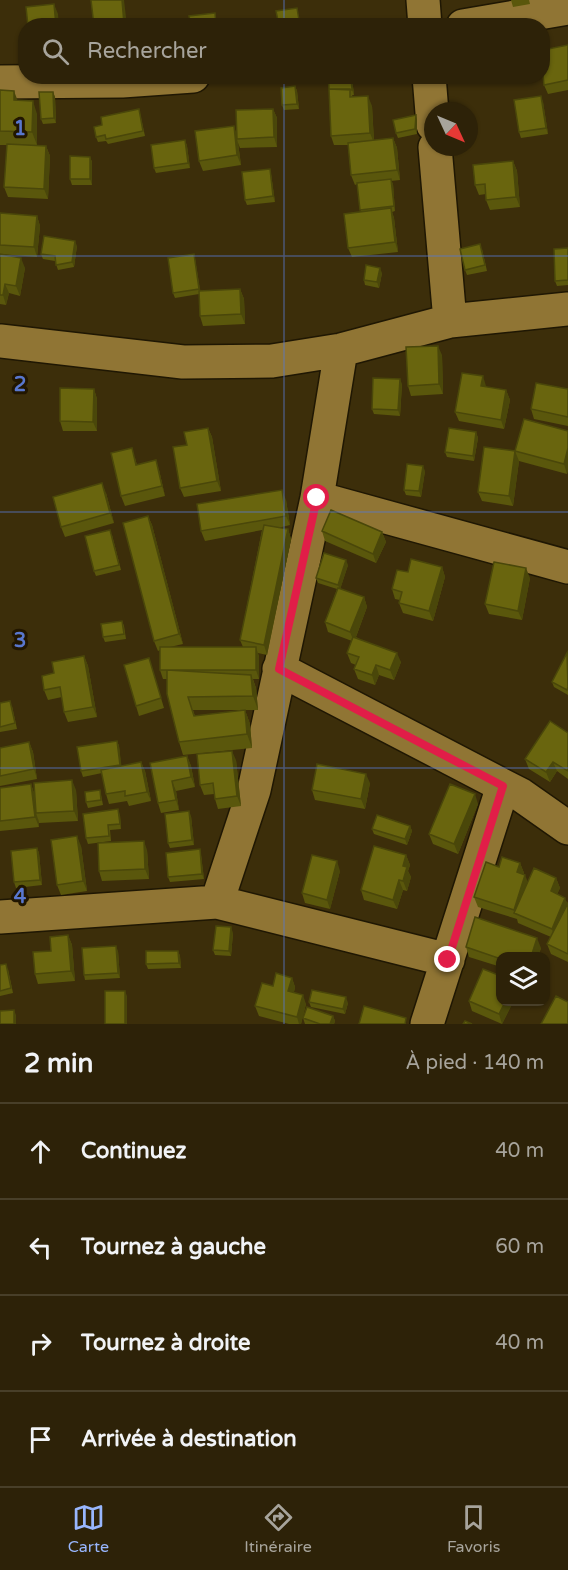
<!DOCTYPE html>
<html lang="fr">
<head>
<meta charset="utf-8">
<style>
  body { margin:0; font-family:"Varela Round",sans-serif; background:#352a12; color:#f1f3f6 }
  .controls { position:absolute; right:18px; bottom:18px; display:grid; overflow:hidden; border-radius:12px; box-shadow:0 2px 4px #0004 }
  .controls button { width:54px; height:54px; display:grid; place-items:center; padding:0; border:0; border-bottom:2px solid #483f29; background:#2d2208; color:#f1f3f6; font:30px sans-serif }
  .compass { position:absolute; left:424px; top:102px; width:54px; height:54px; border-radius:50%; background:#2d2208; box-shadow:0 2px 4px #0004; rotate:134deg }
  .stop { position:absolute; width:18px; height:18px; margin:-14px; border:4px solid #e11d48; border-radius:50%; background:#fff }
  .stop.end { background:#e11d48; border-color:#fff; box-shadow:0 2px 6px #0008 }
  .list { margin:0; padding:0; list-style:none }
  h2 { display:flex; justify-content:space-between; align-items:center; height:78px; margin:0; padding:0 24px; font-size:26px }
  h2 small { font-size:20px; font-weight:400; color:#a7a49c }
  .list li { display:grid; grid-template-columns:39px 1fr auto; gap:18px; align-items:center; box-sizing:border-box; height:96px; padding:0 24px; border-top:2px solid #483f29 }
  .list b { display:block; font-size:22px; white-space:nowrap }
  .list em { font-size:20px; font-style:normal; color:#a7a49c }
  .icon { flex:none; width:33px; height:33px; fill:none; stroke:currentColor; stroke-width:2; stroke-linecap:round; stroke-linejoin:round }
  .map { position:relative; flex:none; width:568px; height:1024px; overflow:hidden }
  .search { position:absolute; background:#2d2208; box-shadow:0 2px 4px #0004; left:18px; right:18px; top:18px; height:66px; display:flex; align-items:center; gap:15px; box-sizing:border-box; padding:0 21px; border-radius:24px; color:#a7a49c; font-size:22px }
  .sheet { height:462px; background:#2d2208 }
  nav { display:flex; justify-content:space-around; align-items:center; box-sizing:border-box; height:84px; border-top:2px solid #483f29; background:#2d2208; font-size:16px; color:#a7a49c }
  nav a { display:grid; justify-items:center; gap:3px }
  nav .on { color:#98b6fd }
  .map>svg:first-child { display:block }
  .lines { fill:none; stroke-linecap:round; stroke-linejoin:round }
  .minor-casing { stroke:#1f1703; stroke-width:36 }
  .minor { stroke:#907534; stroke-width:33 }
  .wall { fill:#5a570c }
  .shaded-wall { fill:#4a470a }
  .building { fill:#69650e; stroke:#4a470a; stroke-width:1.5 }
  .route { stroke:#e11d48; stroke-width:8 }
  .grid { fill:none; stroke:#5977ce; stroke-width:1.5; stroke-opacity:0.55 }
  .grid-label { font-size:20px; text-anchor:middle; font-weight:bold; fill:#5977ce; stroke:#211600; stroke-width:6; stroke-linejoin:round; paint-order:stroke }
</style>
</head>
<body>
<div class="map">
<svg width="568" height="1024" viewBox="0 0 568 1024">
  <rect width="100%" height="100%" fill="#3c2e0a"/>
  <g class="lines">
    <g class="minor-casing">
      <path id="minor" d="M423,0L425,26
        M463,26L568,8
        M429,76L433,125
        M0,82L122,81L193,76
        M435,147L450,321
        M0,341L183,362L272,361L341,350L450,321L568,309
        M317,498L568,567
        M279,669L521,795L568,828
        M217,902L254,790L317,498L341,350
        M0,917L217,902L448,960
        M427,1024L503,786"/>
    </g>
    <use href="#minor" class="minor"/>
  </g>
  <path class="wall" d="M511,0H529L530,4L513,7Z
    M568,45V90L548,94L544,85Z
    M352,78L354,95H352L353,97L372,106L374,141L393,138L397,148L400,180L391,181L393,184L395,211L392,212L394,218L398,252L352,257L348,248L361,212L357,184L355,185L351,175L348,145H334L331,136L329,89Z
    M295,86L297,91L299,109L284,110L282,105Z
    M0,90L17,100L37,114V145L46,146L50,156L48,199L8,197L4,187L7,145H0Z
    M53,92L55,97L56,123L43,124L41,119Z
    M543,102L548,134L521,138L519,132Z
    M139,109L145,136L108,144L106,141L98,142L96,137L102,125Z
    M273,109L277,118V147L240,148L238,143L241,165L203,171L199,161L234,126L236,134Z
    M416,115L417,120V134L398,138L396,133Z
    M185,140L187,146L190,168L156,173L154,168Z
    M90,157L92,162V185H72L70,179Z
    M513,161L517,171L520,207L490,210L486,200V194L479,195L475,185Z
    M271,174L275,202L247,205L245,200Z
    M0,213L37,216L40,226L37,257L0,254L25,268L20,296L9,293L6,305L0,304Z
    M77,246L74,267L58,270L55,261L43,259L41,254Z
    M568,248V285L557,286L555,281Z
    M482,249L487,271L467,275L465,270Z
    M195,259L200,291L240,289L244,299L245,324L203,326L200,316L199,294L175,298L173,293Z
    M382,273L379,288L365,285L364,280Z
    M442,355L443,394L411,396L408,386Z
    M402,384L400,416L374,414L372,409Z
    M486,387L506,390L510,400L504,429L459,421L455,412Z
    M94,389L97,399V431H63L60,421Z
    M568,389V426L534,419L531,409Z
    M208,428L212,437L221,491L184,497L180,488L187,445Z
    M568,431V470L567,474L519,461L515,451Z
    M476,432L478,438L474,461L447,457L445,452Z
    M515,451L519,461L513,506L482,501L478,492Z
    M135,458L137,465L159,470L165,496L125,506L121,496Z
    M425,471L421,497L406,495L404,490Z
    M106,493L114,523L65,537L61,527Z
    M286,500L290,525L278,528L288,529L291,539L267,655L258,653L259,657V679H253L256,688L258,710H193L195,716L245,710L250,724L252,748L183,755L179,742L167,679H163L160,670V650L158,651L154,641L148,516L152,525L183,644L170,647H243L240,640L262,530L205,541L201,531Z
    M322,531L382,532L386,542L376,563L325,541Z
    M112,535L121,570L96,576L94,571Z
    M348,565L340,589L364,597L367,607L356,637L401,662L394,680L379,675L375,685L358,679L354,669L356,665L351,663L347,653L352,641L328,632L325,622L337,589L318,583L316,578Z
    M442,567L445,577L433,621L403,613L399,603L400,600L395,599L392,589L408,572Z
    M530,578L522,620L489,614L485,604Z
    M122,621L124,626L126,639L105,642L103,637Z
    M568,653V695L554,687L552,682Z
    M84,656L88,666L97,717L68,722L64,712L62,697L48,700L44,690L54,673Z
    M149,658L164,708L139,716L136,706Z
    M0,703L12,706L17,729L0,732Z
    M568,733V779L557,771L550,782L529,769L525,759Z
    M117,741L119,746L121,766L141,762L145,771L151,801L129,806L127,801L109,804L106,794L102,773L83,777L81,771Z
    M29,742L33,752L37,779L0,786V748Z
    M187,756L191,766L195,787L176,791L179,810L161,813L158,803Z
    M236,760L241,806L218,809L215,799L214,794L204,795L200,785Z
    M370,783L365,809L315,800L312,790Z
    M31,784L34,793L76,790L78,821L39,823L38,819L39,827L0,831V788Z
    M100,790L103,805L88,808L86,802Z
    M478,804L458,854L433,844L429,834Z
    M120,815L121,829L110,830L111,841L88,844L86,838Z
    M191,816L194,845L170,848L168,843Z
    M410,826L412,831L407,845L374,834L372,829Z
    M81,846L87,891L61,895L57,885Z
    M37,848L39,853L42,885L16,888L14,882Z
    M200,849L201,855L204,879L170,882L168,877Z
    M147,850L149,879L102,881L99,871Z
    M406,855L410,865L408,871L411,877L407,891L403,890L397,909L364,900L361,890Z
    M520,863L524,873L523,875L527,882L556,878L560,888L557,894L568,903V962L551,954L547,944L551,937L518,923L517,919L478,907L474,897L499,867Z
    M340,871L330,909L305,903L302,893Z
    M233,933L231,956L215,955L213,950Z
    M68,935L72,945L75,981L38,984L35,974L51,951Z
    M466,947L541,948L538,957H501V967L469,957Z
    M118,951L120,978L85,980L84,975Z
    M178,951L180,956L181,968L148,969L146,964Z
    M0,965L8,969L13,993L0,996Z
    M292,978L295,987L294,992L306,1004L301,1024H289L259,1016L255,1006L273,986Z
    M469,1001L513,1002L502,1024L472,1011Z
    M309,1002L348,1003L345,1014L311,1007Z
    M333,1016L335,1021L334,1024H305L303,1018Z"/>
  <path class="shaded-wall" d="M122,0H124L127,26H125L124,24Z
    M54,4L58,14L59,26H56Z
    M351,76L352,78L354,95L352,90Z
    M295,86L297,91L299,109L297,104Z
    M14,91L19,104L14,100Z
    M53,92L55,97L56,123L54,118Z
    M368,96L372,106L374,143L370,133Z
    M541,96L543,102L548,134L546,128Z
    M33,101L37,114V145L32,132Z
    M273,109L277,118V147L274,137Z
    M416,115L417,120V134L415,129Z
    M234,126L237,136V139L238,143L241,165L237,155Z
    M393,138L397,148L400,180L397,170Z
    M185,140L187,146L190,168L188,163Z
    M46,146L50,156L48,199L44,189Z
    M90,157L92,162V185L90,179Z
    M513,161L517,171L520,207L516,197Z
    M270,169L271,174L275,202L273,196Z
    M391,179L393,184L395,211L394,206Z
    M391,208L394,218L398,252L395,242Z
    M37,216L40,226L37,257L34,247Z
    M75,241L77,246L74,267L72,262Z
    M194,254L195,259L201,294L199,289Z
    M21,258L25,268L20,296L16,286Z
    M380,268L382,273L379,288L377,282Z
    M5,284L9,293L6,305L3,295Z
    M240,289L244,299L245,324L241,314Z
    M438,346L442,355L443,394L439,384Z
    M483,376L486,386L484,395L481,386Z
    M400,379L402,384L400,416L398,410Z
    M94,389L97,399V431L93,422Z
    M506,390L510,400L504,429L501,420Z
    M208,428L212,437L221,491L217,481Z
    M476,432L478,438L474,461L473,456Z
    M568,448V470L567,474L564,464Z
    M515,451L519,461L513,506L509,496Z
    M156,460L159,470L165,496L162,486Z
    M423,466L425,471L421,497L419,491Z
    M102,483L106,493L114,523L110,513Z
    M282,490L286,500L290,525L286,516Z
    M148,516L152,525L183,644L179,634Z
    M288,529L291,539L267,655L264,645Z
    M382,532L386,542L376,563L373,554Z
    M346,560L348,565L340,590L338,585Z
    M442,567L445,577L433,621L429,611Z
    M526,568L530,578L522,620L518,611Z
    M364,597L367,607L354,642L350,632Z
    M256,647L259,657V679L256,670Z
    M397,653L401,662L394,680L390,670Z
    M84,656L88,666L97,717L93,707Z
    M376,665L379,675L375,685L372,675Z
    M251,675L256,688L258,710L253,696Z
    M245,710L250,724L252,748L247,734Z
    M117,741L119,746L122,770L120,765Z
    M29,742L33,752L37,779L34,769Z
    M232,751L236,760L241,806L237,796Z
    M187,756L191,766L195,787L191,777Z
    M141,762L145,771L151,801L147,792Z
    M553,762L557,771L550,782L546,772Z
    M366,774L370,783L365,809L361,799Z
    M72,780L76,790L78,821L74,811Z
    M172,781L176,791L179,810L176,800Z
    M31,784L34,793L36,813L38,819L39,827L35,817Z
    M475,794L478,804L458,854L454,844Z
    M118,809L120,815L121,829L120,824Z
    M189,811L191,816L194,845L192,840Z
    M410,826L412,831L407,845L405,839Z
    M77,836L81,846L87,891L83,881Z
    M144,841L147,850L149,879L145,869Z
    M37,848L39,853L42,885L40,880Z
    M200,849L201,855L204,879L202,874Z
    M406,855L410,865L408,871L411,877L407,891L403,881V866Z
    M337,861L340,871L330,909L327,900Z
    M520,863L524,873L520,882L517,872Z
    M525,875L529,885L515,913L514,910Z
    M556,878L560,888L554,901L551,891Z
    M399,880L403,890L397,909L393,900Z
    M565,898L568,905L555,939L552,929Z
    M231,927L233,933L231,956L229,951Z
    M68,935L72,945L75,981L71,971Z
    M537,938L541,948L538,957H531Z
    M116,946L118,951L120,978L118,973Z
    M178,951L180,956L181,968L179,963Z
    M292,978L295,987L292,1001L288,991Z
    M125,991L127,996V1024H125Z
    M303,995L306,1004L301,1024H299L297,1017Z
    M346,997L348,1003L345,1014L343,1009Z
    M505,1002H513L502,1024L499,1014Z
    M14,1010L16,1015V1024H14Z
    M333,1016L335,1021L334,1024H330Z"/>
  <path class="building" d="M91,0H122L124,24L113,26H94Z
    M54,4L56,26H28L26,7Z
    M297,8L300,26H279L276,11Z
    M215,13L216,26H191L189,16Z
    M568,45V80L544,85L543,75V50Z
    M328,76H351L352,90L329,89Z
    M295,86L297,104L282,105L281,88Z
    M329,89H350V97L368,96L370,133L331,136Z
    M0,90L14,91V100L33,101L32,132L0,131Z
    M39,92H53L54,118L41,119Z
    M541,96L546,128L519,132L514,100Z
    M139,109L143,131L106,139L105,135L96,137L94,127L102,125L101,117Z
    M273,109L274,137L237,139L236,110Z
    M416,115L415,129L396,133L393,120Z
    M234,126L237,155L199,161L195,131Z
    M393,138L397,170L351,175L348,143Z
    M185,140L188,163L154,168L151,145Z
    M7,144L46,146L44,189L4,187Z
    M70,156L90,157V179H70Z
    M513,161L516,197L486,200L485,184L475,185L473,165Z
    M270,169L273,196L245,200L242,172Z
    M391,179L394,206L360,210L357,183Z
    M391,208L395,242L348,248L344,214Z
    M0,213L37,216L34,247L0,245Z
    M44,236L75,241L72,262L56,265L55,256L41,254Z
    M480,244L485,265L465,270L460,249Z
    M568,248V280L555,281L554,249Z
    M0,254L21,258L16,286L5,284L3,295H0Z
    M194,254L199,289L173,293L168,258Z
    M366,265L380,268L377,282L364,280Z
    M240,289L241,314L200,316L199,291Z
    M438,346L439,384L408,386L406,347Z
    M462,373L483,376L481,386L506,390L501,420L455,412Z
    M373,378L400,379L398,410L372,409Z
    M536,383L568,389V417L531,409Z
    M60,388L94,389L93,422L60,421Z
    M524,419L568,431V448L564,464L515,451Z
    M208,428L217,481L180,488L173,447L187,445L184,432Z
    M449,428L476,432L473,456L445,452Z
    M484,447L515,451L509,496L478,492Z
    M132,448L136,465L156,460L162,486L121,496L111,453Z
    M407,464L423,466L419,491L404,490Z
    M102,483L110,513L61,527L53,497Z
    M282,490L286,516L201,531L197,504Z
    M331,510L382,532L373,554L322,531Z
    M148,516L179,634L154,641L123,523Z
    M264,525L288,529L264,645L240,640Z
    M110,530L119,565L94,571L85,536Z
    M324,553L346,560L338,585L316,578Z
    M411,559L442,567L429,611L399,603L402,592L392,589L397,570L408,572Z
    M494,562L526,568L518,611L485,604Z
    M338,588L364,597L350,632L325,622Z
    M122,621L124,634L103,637L101,624Z
    M353,637L397,653L390,670L376,665L372,675L354,669L359,657L347,653Z
    M160,647H256V670H160Z
    M567,653L568,687L567,690L552,682Z
    M84,656L93,707L64,712L60,687L44,690L42,676L54,673L52,662Z
    M149,658L161,698L136,706L124,665Z
    M167,670L251,675L253,696L188,697L194,716L245,710L247,734L179,742L167,694Z
    M10,701L15,723L0,727V703Z
    M550,721L568,733V771L553,762L546,772L525,759Z
    M117,741L120,765L81,771L77,747Z
    M29,742L34,769L0,776V748Z
    M232,751L237,796L215,799L213,783L200,785L197,754Z
    M187,756L191,777L172,781L176,800L158,803L150,763Z
    M141,762L147,792L125,796V791L106,794L101,770Z
    M317,764L366,774L361,799L312,790Z
    M72,780L74,811L36,813L34,783Z
    M31,784L35,817L0,821V788Z
    M450,784L475,794L454,844L429,834Z
    M100,790L101,800L86,802L85,792Z
    M118,809L120,824L108,825L109,836L86,838L83,814Z
    M189,811L192,840L168,843L165,814Z
    M377,815L410,826L405,839L372,829Z
    M77,836L83,881L57,885L51,840Z
    M144,841L145,869L99,871L98,843Z
    M374,846L406,855L403,866L407,867L403,881L399,880L393,900L361,890Z
    M37,848L40,880L14,882L11,851Z
    M200,849L202,874L168,877L166,853Z
    M312,855L337,861L327,900L302,893Z
    M502,857L520,863L517,872L525,875L514,910L474,897L486,862L499,867Z
    M534,868L556,878L551,891L565,898L552,929L514,913Z
    M568,903V954L547,944Z
    M475,917L537,938L531,957H501V959L466,947Z
    M216,926L231,927L229,951L213,950Z
    M68,935L71,971L35,974L33,952L51,951L50,937Z
    M116,946L118,973L84,975L82,948Z
    M146,951H178L179,963L146,964Z
    M6,964L11,988L0,991V965Z
    M483,969L501,976V1002H505L499,1014L469,1001Z
    M276,973L292,978L288,991L303,995L297,1017L255,1006L262,983L273,986Z
    M312,990L346,997L343,1009L309,1002Z
    M105,991H125V1024H105Z
    M556,996L568,1002V1024H541Z
    M364,1006L406,1018L405,1024H359Z
    M307,1007L333,1016L330,1024H320L303,1018Z
    M14,1010V1024H0V1011Z
    M465,1021L472,1024H463Z"/>
  <g class="lines">
    <path class="route" d="M317,498L279,669L503,786L448,960"/>
  </g>
  <path class="grid" d="M284,0V26M284,76V1024M0,256H568M0,512H568M0,768H568"/>
  <g class="grid-label">
    <text x="20" y="135">1</text>
    <text x="20" y="391">2</text>
    <text x="20" y="647">3</text>
    <text x="20" y="903">4</text>
  </g>
</svg>
<div class="controls">
<button><svg class="icon" aria-label="layers" viewBox="0 0 24 24"><path d="M12 4l9 5-9 5-9-5zM3 14l9 5 9-5"/></svg></button>
</div>
<svg class="compass" viewBox="-18 -18 36 36"><path d="M0-13l5 13h-10z" fill="#e53935"/><path d="M0 13l5-13h-10z" fill="#a7a49c"/></svg>
<div class="stop" style="left:317px;top:498px"></div>
<div class="stop end" style="left:448px;top:960px"></div>
<div class="search"><svg class="icon" aria-label="search" viewBox="0 0 24 24"><circle cx="10" cy="10" r="6"/><path d="M15 15l6 6"/></svg>Rechercher</div>
</div>
<section class="sheet">
<h2>2 min<small>À pied · 140 m</small></h2>
<ul class="list">
<li><svg class="icon" aria-label="ahead" viewBox="0 0 24 24"><path d="M12 20V5M6 11l6-6 6 6"/></svg><div><b>Continuez</b></div><em>40 m</em></li>
<li><svg class="icon" aria-label="left" viewBox="0 0 24 24"><path d="M17 20v-9H6M10 6l-5 5 5 5"/></svg><div><b>Tournez à gauche</b></div><em>60 m</em></li>
<li><svg class="icon" aria-label="right" viewBox="0 0 24 24"><path d="M7 20v-9h11M14 6l5 5-5 5"/></svg><div><b>Tournez à droite</b></div><em>40 m</em></li>
<li><svg class="icon" aria-label="arrive" viewBox="0 0 24 24"><path d="M6 21V4h12l-3 4 3 4H6"/></svg><div><b>Arrivée à destination</b></div></li>
</ul>
</section>
<nav>
<a class="on"><svg class="icon" aria-label="map" viewBox="0 0 24 24"><path d="M3 6l6-2 6 2 6-2v14l-6 2-6-2-6 2zM9 4v14M15 6v14"/></svg>Carte</a>
<a><svg class="icon" aria-label="directions" viewBox="0 0 24 24"><path d="M12 3l9 9-9 9-9-9zM9 14v-3h6M13 9l2 2-2 2"/></svg>Itinéraire</a>
<a><svg class="icon" aria-label="saved" viewBox="0 0 24 24"><path d="M7 4h10v16l-5-4-5 4z"/></svg>Favoris</a>
</nav>
</body>
</html>
